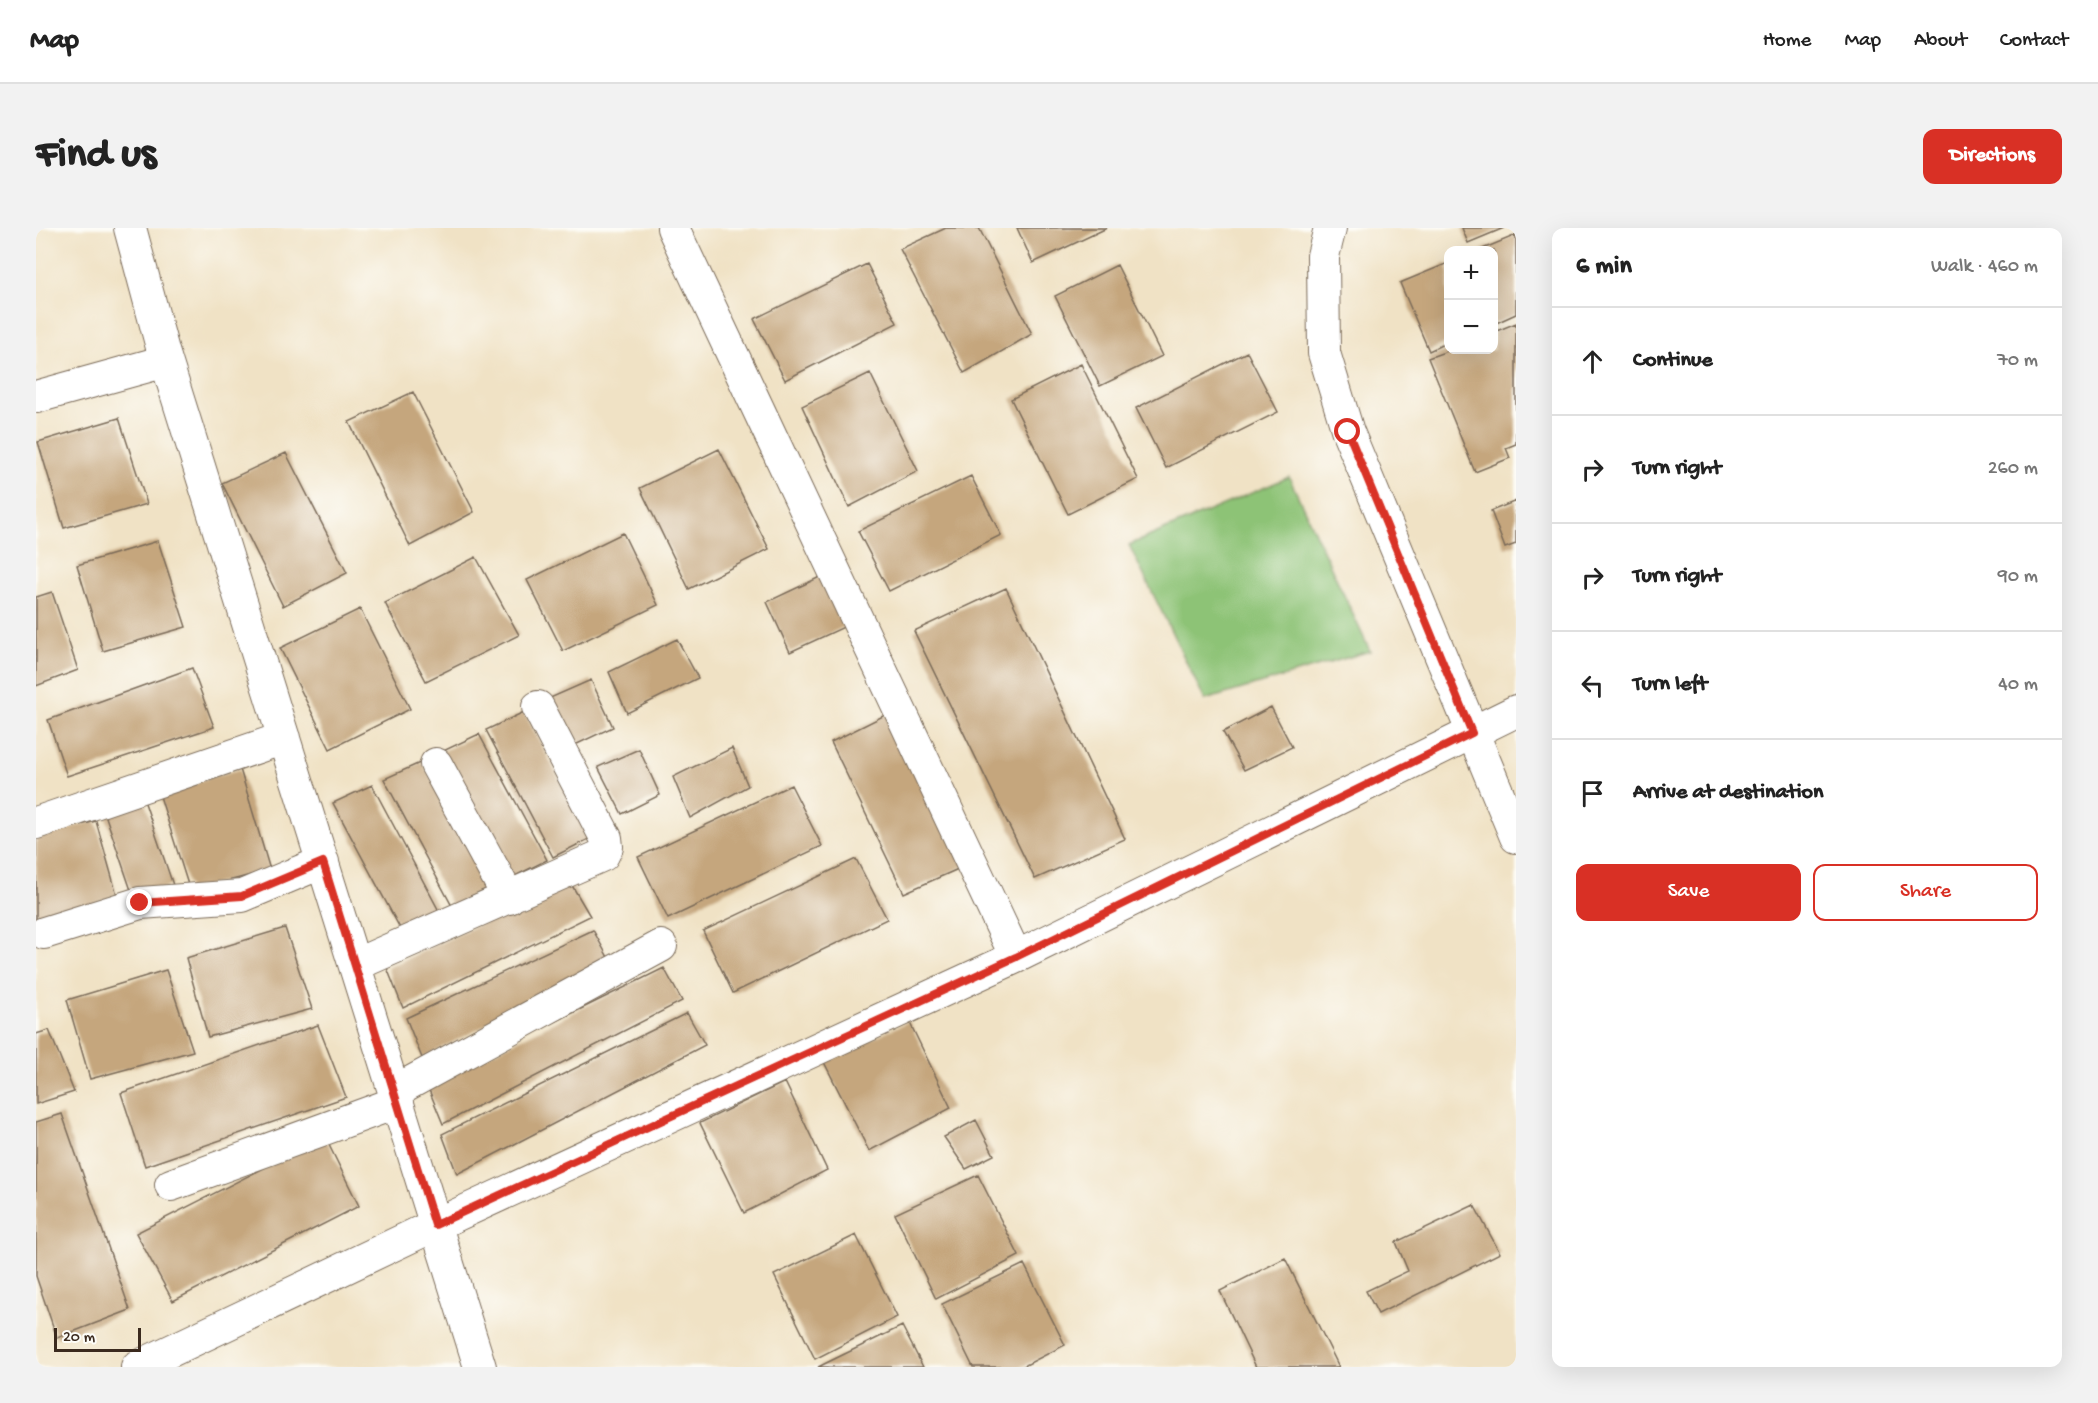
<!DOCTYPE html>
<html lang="en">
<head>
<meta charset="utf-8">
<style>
  body { margin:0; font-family:"Gochi Hand",sans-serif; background:#f2f2f2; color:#222 }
  .controls { position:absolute; right:18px; top:18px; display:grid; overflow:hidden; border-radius:12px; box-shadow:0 6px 24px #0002 }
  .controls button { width:54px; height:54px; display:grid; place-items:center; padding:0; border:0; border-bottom:2px solid #e0e0e0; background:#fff; color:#222; font:30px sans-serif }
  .scale { position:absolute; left:18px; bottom:15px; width:87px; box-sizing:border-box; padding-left:6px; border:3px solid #3b2a1e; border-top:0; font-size:16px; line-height:21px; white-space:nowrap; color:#3b2a1e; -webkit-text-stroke:4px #fdfcf7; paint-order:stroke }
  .stop { position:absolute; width:18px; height:18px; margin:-14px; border:4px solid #d93025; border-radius:50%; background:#fff }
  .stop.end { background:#d93025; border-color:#fff; box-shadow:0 2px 6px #0008 }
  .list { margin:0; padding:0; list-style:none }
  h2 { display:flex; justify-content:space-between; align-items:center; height:78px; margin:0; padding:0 24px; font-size:26px }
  h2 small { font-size:20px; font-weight:400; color:#767676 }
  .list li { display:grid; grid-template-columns:39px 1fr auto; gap:18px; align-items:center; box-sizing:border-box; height:108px; padding:0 24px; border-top:2px solid #e0e0e0 }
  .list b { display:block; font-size:22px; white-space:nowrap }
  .list em { font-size:20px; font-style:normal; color:#767676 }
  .actions { display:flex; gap:12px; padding:18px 24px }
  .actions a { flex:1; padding:14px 0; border:2px solid #d93025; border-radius:12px; text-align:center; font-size:21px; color:#d93025 }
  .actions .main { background:#d93025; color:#fff }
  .icon { flex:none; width:33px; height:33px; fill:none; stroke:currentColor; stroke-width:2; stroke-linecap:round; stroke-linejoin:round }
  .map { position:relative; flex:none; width:1480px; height:1139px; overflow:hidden; border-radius:12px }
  header { display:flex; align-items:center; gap:36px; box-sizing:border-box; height:84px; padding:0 30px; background:#fff; border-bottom:2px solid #e0e0e0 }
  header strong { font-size:28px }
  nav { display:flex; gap:33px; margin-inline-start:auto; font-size:21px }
  .intro { display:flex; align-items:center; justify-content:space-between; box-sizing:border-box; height:144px; padding:0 36px }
  h1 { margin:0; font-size:42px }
  .button { padding:15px 27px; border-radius:12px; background:#d93025; color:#fff; font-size:21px; font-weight:700 }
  main { display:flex; gap:36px; padding:0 36px }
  aside { flex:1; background:#fff; border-radius:12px; box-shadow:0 6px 24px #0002 }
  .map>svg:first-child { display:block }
  .green { fill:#8dc376; stroke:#64764a; stroke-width:1.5 }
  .building { fill:#c5a67d }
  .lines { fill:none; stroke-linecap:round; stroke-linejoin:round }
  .minor-casing { stroke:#7a6a58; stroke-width:34 }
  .minor { stroke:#fff; stroke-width:32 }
  .route { stroke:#d93025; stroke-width:8 }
</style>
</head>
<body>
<header>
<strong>Map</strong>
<nav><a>Home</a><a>Map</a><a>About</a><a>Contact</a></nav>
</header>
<div class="intro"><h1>Find us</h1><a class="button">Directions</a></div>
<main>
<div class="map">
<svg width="1480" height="1139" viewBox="0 0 1480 1139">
  <rect width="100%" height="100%" fill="#fdfcf7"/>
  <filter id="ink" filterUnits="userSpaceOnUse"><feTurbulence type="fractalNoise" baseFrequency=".0167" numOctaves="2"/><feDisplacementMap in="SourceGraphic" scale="12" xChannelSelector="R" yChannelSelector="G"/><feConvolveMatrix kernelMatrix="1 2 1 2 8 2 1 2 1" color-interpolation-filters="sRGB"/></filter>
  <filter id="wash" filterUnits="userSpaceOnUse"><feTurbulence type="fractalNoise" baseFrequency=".008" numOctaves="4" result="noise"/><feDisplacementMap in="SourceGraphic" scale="24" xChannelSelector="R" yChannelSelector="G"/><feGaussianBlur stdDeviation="1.35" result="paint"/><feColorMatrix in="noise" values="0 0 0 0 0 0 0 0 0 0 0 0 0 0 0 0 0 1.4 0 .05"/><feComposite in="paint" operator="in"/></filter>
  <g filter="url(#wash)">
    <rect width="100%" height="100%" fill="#f0e2c5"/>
    <path class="green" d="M1253,249L1334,423L1169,472L1093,317Z"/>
    <g id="blocks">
      <path class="building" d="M910,0H943L996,106L928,145L864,21Z
        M981,0H1071L997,35Z
        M1426,0H1468L1432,15Z
        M1480,7V86L1458,96V22H1444Z
        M1412,35V114L1393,123L1364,55Z
        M831,36L861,95L749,152L718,91Z
        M1081,37L1126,128L1064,158L1019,68Z
        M1480,95V216L1470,220L1474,230L1439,244L1392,130L1414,122H1458V104Z
        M1211,124L1242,184L1130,240L1100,180Z
        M1045,136L1102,251L1032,286L975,171Z
        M834,145L882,243L813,279L766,178Z
        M377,164L438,284L374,318L313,194Z
        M83,190L111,276L28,300L2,214Z
        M683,221L733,321L653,361L604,260Z
        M250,225L311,345L247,378L186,255Z
        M935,248L965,307L853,363L822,303Z
        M1480,273V316L1469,320L1455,283Z
        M587,305L622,377L527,423L491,352Z
        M122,313L150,399L67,423L41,337Z
        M440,329L483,407L390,453L349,375Z
        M786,348L808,399L754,424L731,374Z
        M970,360L1089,611L999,651L878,403Z
        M16,364L42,442L0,458V369Z
        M324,381L374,481L294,521L244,420Z
        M641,411L662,450L591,485L573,444Z
        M156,440L178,499L31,548L12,492Z
        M555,452L577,499L539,517L514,470Z
        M1235,479L1256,519L1208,542L1187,504Z
        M859,482L931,637L868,665L795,514Z
        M488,484L555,610L517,629L450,502Z
        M443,506L511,632L473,651L405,524Z
        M696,520L712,558L654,590L637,549Z
        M603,521L624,567L586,586L562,539Z
        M386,534L454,659L416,678L348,551Z
        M204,541L234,642L154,663L123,565Z
        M336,557L403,683L365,702L297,575Z
        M755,557L786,618L632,691L602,629Z
        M108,572L137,657L98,671L69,586Z
        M60,593L81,667L0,694V609Z
        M820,631L851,691L697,765L667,703Z
        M534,654L554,688L367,780L351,740Z
        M249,700L276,781L172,809L150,730Z
        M557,702L574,733L386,830L370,790Z
        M628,740L646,773L407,896L391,857Z
        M130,742L157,823L54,851L31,772Z
        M651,785L669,817L421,946L406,906Z
        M873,793L915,880L833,923L788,834Z
        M282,797L310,869L109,938L85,865Z
        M13,802L38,864L0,876V806Z
        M749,854L791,942L708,985L664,895Z
        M26,886L94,1082L21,1110L0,1048V894Z
        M940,892L958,927L930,941L908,909Z
        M289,909L323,978L137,1073L100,1005Z
        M942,947L983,1028L900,1071L859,986Z
        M1438,977L1464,1025L1342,1086L1330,1063L1372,1043L1360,1014Z
        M820,1007L861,1089L779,1131L738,1047Z
        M1249,1030L1303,1139H1220L1184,1063Z
        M988,1036L1029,1117L986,1139H937L906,1076Z
        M866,1098L887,1139H782Z"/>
    </g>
  </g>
  <g filter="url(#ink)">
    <use href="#blocks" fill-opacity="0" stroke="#7a6a58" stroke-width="1.5"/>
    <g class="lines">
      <g class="minor-casing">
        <path id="minor" d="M94,0L127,123L444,1139
          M637,0L980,729
          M1294,0L1287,28L1288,125L1312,204L1480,609
          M0,169L130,133
          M400,536L473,670
          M0,595L248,510
          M8,705L104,675L206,668L287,634
          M319,737L567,627L571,619L570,610L502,479
          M359,863L625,718
          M135,957L362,874
          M101,1139L399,997L980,729L1480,483"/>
      </g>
      <use href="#minor" class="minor"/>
    </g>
  </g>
  <g class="lines" filter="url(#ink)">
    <path class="route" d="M104,675L206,668L287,634L399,997L980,729L1436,505L1312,204"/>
  </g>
</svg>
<div class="controls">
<button>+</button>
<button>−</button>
</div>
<div class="scale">20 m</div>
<div class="stop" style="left:1312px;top:204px"></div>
<div class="stop end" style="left:104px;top:675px"></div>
</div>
<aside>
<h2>6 min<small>Walk · 460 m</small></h2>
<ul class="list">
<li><svg class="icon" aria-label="ahead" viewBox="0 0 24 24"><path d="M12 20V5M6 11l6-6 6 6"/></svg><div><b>Continue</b></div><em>70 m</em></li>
<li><svg class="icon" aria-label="right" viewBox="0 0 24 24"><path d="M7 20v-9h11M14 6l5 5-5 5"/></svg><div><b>Turn right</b></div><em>260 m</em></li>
<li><svg class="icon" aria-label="right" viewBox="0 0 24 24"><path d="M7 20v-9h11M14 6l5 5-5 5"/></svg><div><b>Turn right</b></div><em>90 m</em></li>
<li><svg class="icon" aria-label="left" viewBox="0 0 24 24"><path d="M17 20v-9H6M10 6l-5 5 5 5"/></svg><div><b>Turn left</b></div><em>40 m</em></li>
<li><svg class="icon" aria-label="arrive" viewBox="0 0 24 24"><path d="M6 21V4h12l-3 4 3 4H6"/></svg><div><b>Arrive at destination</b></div></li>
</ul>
<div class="actions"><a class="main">Save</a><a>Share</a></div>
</aside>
</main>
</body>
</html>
